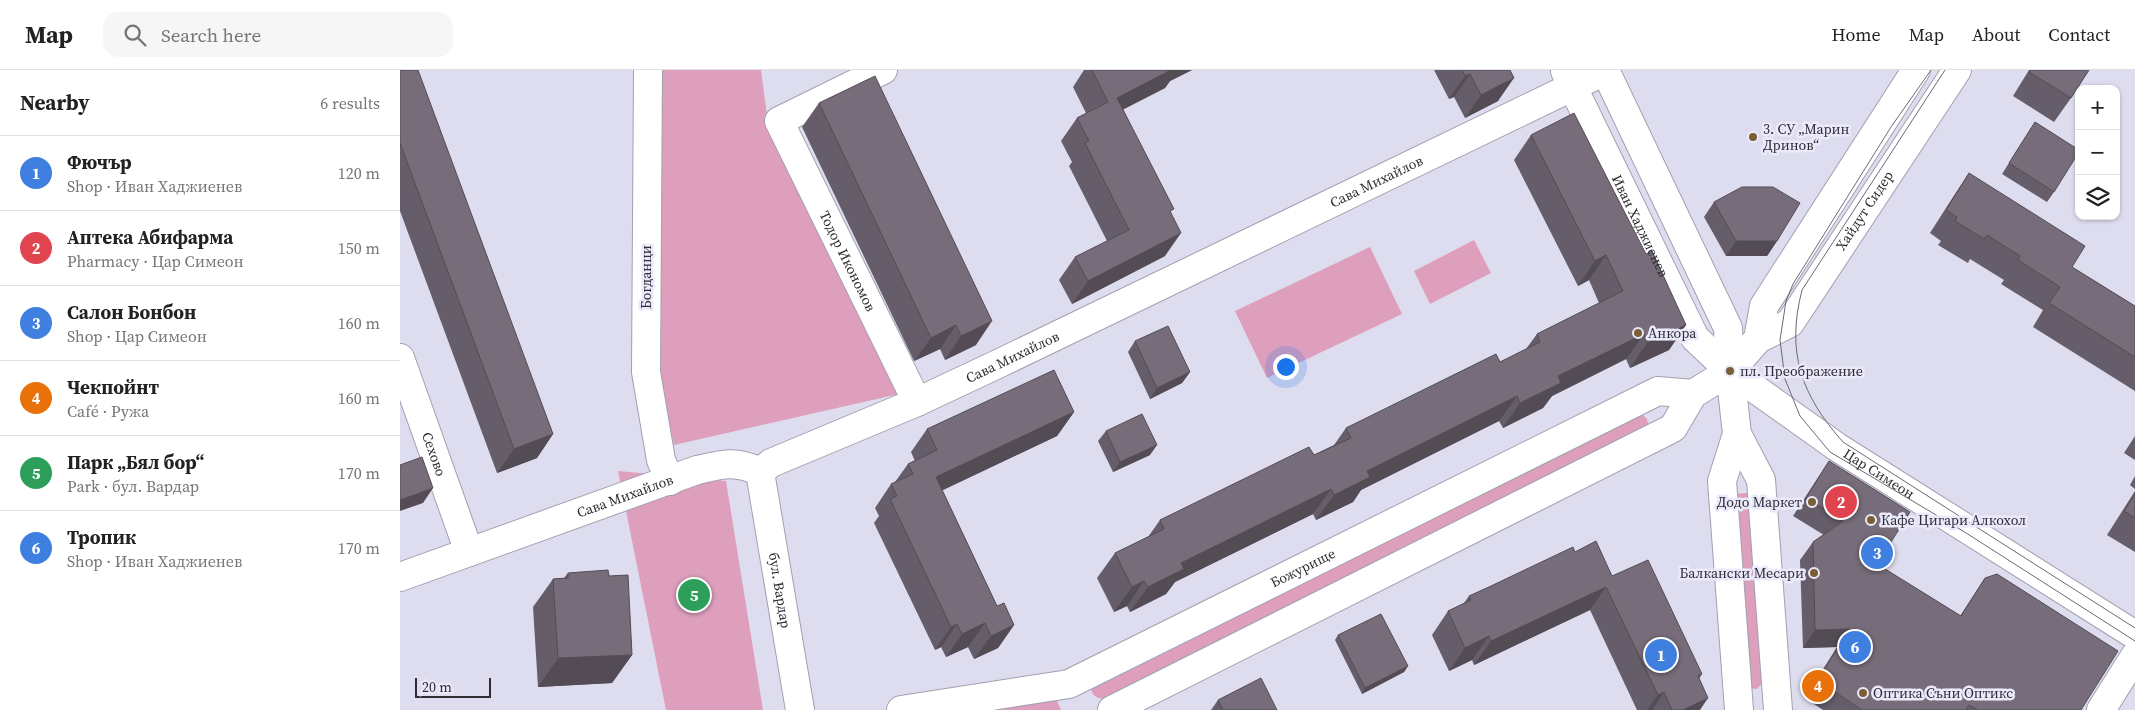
<!DOCTYPE html>
<html lang="en">
<head>
<meta charset="utf-8">
<style>
  body { margin:0; font-family:"Source Serif 4",serif; background:#f6f6f6; color:#222 }
  .controls { position:absolute; right:15px; top:15px; display:grid; overflow:hidden; border-radius:10px; box-shadow:0 1px 4px #0004 }
  .controls button { width:45px; height:45px; display:grid; place-items:center; padding:0; border:0; border-bottom:1px solid #e0e0e0; background:#fff; color:#222; font:25px sans-serif }
  .scale { position:absolute; left:15px; bottom:12px; width:76px; box-sizing:border-box; padding-left:5px; border:2px solid #2c2c32; border-top:0; font-size:14px; line-height:18px; white-space:nowrap; color:#2c2c32; -webkit-text-stroke:4px #ebeafc; paint-order:stroke }
  .you { position:absolute; left:885px; top:296px; width:18px; height:18px; margin:-12px; border:4px solid #fff; border-radius:50%; background:#1a73e8; box-shadow:0 0 0 8px #1a73e833 }
  .badge { display:grid; place-items:center; width:32px; height:32px; border-radius:50%; background:#db2777; color:#fff; font-size:16px; font-weight:700 }
  .pin { position:absolute; translate:-50% -50%; border:2px solid #fff; box-shadow:0 1px 5px #0006 }
  .list { margin:0; padding:0; list-style:none }
  h2 { display:flex; justify-content:space-between; align-items:center; height:65px; margin:0; padding:0 20px; font-size:21px }
  h2 small { font-size:16px; font-weight:400; color:#767676 }
  .list li { display:grid; grid-template-columns:32px 1fr auto; gap:15px; align-items:center; box-sizing:border-box; height:75px; padding:0 20px; border-top:1px solid #e0e0e0 }
  .list b { display:block; font-size:19px; white-space:nowrap }
  .list p { margin:0; font-size:16px; white-space:nowrap; color:#767676 }
  .list em { font-size:16px; font-style:normal; color:#767676 }
  .icon { flex:none; width:28px; height:28px; fill:none; stroke:currentColor; stroke-width:2; stroke-linecap:round; stroke-linejoin:round }
  .map { position:relative; flex:none; width:1735px; height:640px; overflow:hidden }
  header { display:flex; align-items:center; gap:30px; box-sizing:border-box; height:70px; padding:0 25px; background:#fff; border-bottom:1px solid #e0e0e0 }
  header strong { font-size:24px }
  nav { display:flex; gap:28px; margin-inline-start:auto; font-size:18px }
  .search { width:350px; height:45px; background:#f6f6f6; display:flex; align-items:center; gap:12px; box-sizing:border-box; padding:0 18px; border-radius:15px; color:#767676; font-size:19px }
  main { display:flex }
  aside { flex:1; background:#fff }
  .map>svg:first-child { display:block }
  .green { fill:#de9fbd }
  .lines { fill:none; stroke-linecap:round; stroke-linejoin:round }
  .minor-casing { stroke:#a1a0b1; stroke-width:30 }
  .tertiary-casing { stroke:#a1a0b1; stroke-width:30 }
  .minor { stroke:#fff; stroke-width:28 }
  .tertiary { stroke:#fff; stroke-width:28 }
  .tram { stroke:#6a6a74; stroke-width:1 }
  .wall { fill:#655d69 }
  .shaded-wall { fill:#534c55 }
  .building { fill:#766c7a; stroke:#534c55 }
  .poi-dot { fill:#795f31; stroke:#ebeafc; stroke-width:2 }
  .labels { text-anchor:middle; stroke-width:5; stroke-linejoin:round; paint-order:stroke }
  .poi-label { font-size:14px; fill:#2c2c32; stroke:#ebeafc; text-anchor:start }
  .street-label { font-size:14px; fill:#2c2c32; stroke:#ebeafc }
</style>
</head>
<body>
<header>
<strong>Map</strong>
<div class="search"><svg class="icon" aria-label="search" viewBox="0 0 24 24"><circle cx="10" cy="10" r="6"/><path d="M15 15l6 6"/></svg>Search here</div>
<nav><a>Home</a><a>Map</a><a>About</a><a>Contact</a></nav>
</header>
<main>
<aside>
<h2>Nearby<small>6 results</small></h2>
<ul class="list">
<li><span class="badge" style="background:#3f7fe0">1</span><div><b>Фючър</b><p>Shop · Иван Хаджиенев</p></div><em>120 m</em></li>
<li><span class="badge" style="background:#e0444e">2</span><div><b>Аптека Абифарма</b><p>Pharmacy · Цар Симеон</p></div><em>150 m</em></li>
<li><span class="badge" style="background:#3f7fe0">3</span><div><b>Салон Бонбон</b><p>Shop · Цар Симеон</p></div><em>160 m</em></li>
<li><span class="badge" style="background:#e8710a">4</span><div><b>Чекпойнт</b><p>Café · Ружа</p></div><em>160 m</em></li>
<li><span class="badge" style="background:#2e9e5b">5</span><div><b>Парк „Бял бор“</b><p>Park · бул. Вардар</p></div><em>170 m</em></li>
<li><span class="badge" style="background:#3f7fe0">6</span><div><b>Тропик</b><p>Shop · Иван Хаджиенев</p></div><em>170 m</em></li>
</ul>
</aside>
<div class="map">
<svg width="1735" height="640" viewBox="0 0 1735 640">
  <rect width="100%" height="100%" fill="#deddef"/>
  <path class="green" d="M261,0H361L368,53L499,324L274,375L257,302Z
    M1074,170L1091,203L1030,234L1014,201Z
    M970,177L1002,244L867,308L835,241Z
    M1239,341L1247,349L1249,358L704,629C695,628 690,624 692,615Z
    M218,401L326,411L363,640H266Z
    M1348,423L1363,612L1357,619L1348,618L1327,424Z
    M649,630L657,631L661,640H563Z"/>
  <g class="lines">
    <g class="minor-casing">
      <g id="minor">
        <path d="M248,0L246,302L261,390L270,411"/>
        <path id="s1" d="M483,0L379,51L517,332"/>
        <path d="M1205,0L1328,258L1330,301L1337,364L1361,410L1378,640"/>
        <path id="s2" d="M1165,1L1295,268L1330,301"/>
        <path id="s3" d="M0,288L69,482"/>
        <path d="M1337,364L1322,411L1339,640"/>
        <path id="s4" d="M360,402L371,393L517,332L600,293L1205,1"/>
        <path id="s5" d="M360,402L400,640"/>
        <path id="s6" d="M0,507L297,400C323,394 336,390 360,402"/>
        <path d="M1701,640L1735,586"/>
      </g>
    </g>
    <g class="tertiary-casing">
      <g id="tertiary">
        <path d="M1358,269L1364,236L1516,0"/>
        <path id="s7" d="M1330,301L1437,377L1735,565"/>
        <path id="s8" d="M501,640L669,614L1258,321L1293,324"/>
        <path id="s9" d="M712,640L1273,358L1293,324L1330,301L1358,269L1390,253L1557,0"/>
      </g>
    </g>
    <use href="#minor" class="minor"/>
    <use href="#tertiary" class="tertiary"/>
    <path class="tram" d="M1531,0L1491,57L1393,214L1386,231L1380,270L1385,309L1400,346L1430,382L1563,461L1735,571
      M1545,0L1402,220C1386,282 1401,325 1443,372L1735,558"/>
  </g>
  <path class="wall" d="M0,0L153,364L137,388L97,403L0,141Z
    M684,0H792L770,11L765,18L723,39L771,143L765,186L672,234L659,210L675,187L707,171L669,96L672,92L661,71L677,48L686,43L673,17Z
    M1034,0H1110L1098,31L1065,48L1054,27L1049,29Z
    M1629,0H1689L1671,28L1654,52L1613,26Z
    M419,33L576,275L545,290L540,279L514,291L402,57Z
    M1635,52L1654,122L1647,132L1602,104Z
    M1131,65L1246,184L1286,255L1269,280L1230,298L1226,289L1152,326L1143,338L1103,358L1099,351L961,420L953,432L916,450L913,444L775,512L766,524L730,542L727,536L714,542L697,508L715,483L748,467L760,450L914,385L934,375L946,358L1100,292L1126,279L1137,264L1199,233L1189,210L1178,216L1114,90Z
    M1569,103L1672,197L1735,236V321L1633,257L1643,240L1601,214L1604,210L1570,189L1568,193L1538,175L1541,171L1530,163L1553,127Z
    M1314,132L1377,171L1367,186H1326L1304,147Z
    M735,271L790,302L782,313L750,329L728,282Z
    M674,342L657,366L542,420L597,536L614,555L598,578L574,589L568,577L546,587L541,577L535,580L474,453L479,446L475,438L491,414L495,412L508,394L515,391L511,382L527,359Z
    M706,361L750,385L713,402L698,371Z
    M1735,366V390L1724,383Z
    M1429,391L1477,494L1560,546L1585,508L1681,640H1423L1405,628L1437,577L1403,578L1400,490L1413,472L1424,465L1393,446L1417,409Z
    M1735,406V419L1730,415Z
    M1735,421V482L1707,465Z
    M1175,482L1212,506L1302,604L1299,609L1300,640H1237L1190,540L1074,595L1072,590L1049,601L1032,565L1048,541L1064,533L1069,526Z
    M168,503L209,506L232,585L212,613L138,617L133,537L153,509L164,508Z
    M938,565L1008,596L1004,602L962,624L935,570Z
    M818,630L877,640H811Z"/>
  <path class="shaded-wall" d="M771,0H792L770,11L765,18L701,51L717,28Z
    M1070,4L1054,27L1049,29L1065,6Z
    M1114,8L1098,31L1065,48L1081,25Z
    M781,163L765,186L672,234L688,211Z
    M1336,171H1377L1367,186H1326Z
    M1206,185L1189,210L1178,216L1195,191Z
    M592,251L576,275L545,290L561,266Z
    M556,255L540,279L514,291L531,268Z
    M1286,255L1269,280L1230,298L1247,273Z
    M1244,264L1226,289L1152,326L1143,338L1103,358L1120,333L1158,306Z
    M790,302L782,313L750,329L757,318Z
    M1117,326L1099,351L961,420L953,432L916,450L934,425L967,401Z
    M674,342L657,366L520,431L536,407Z
    M153,364L137,388L97,403L114,379Z
    M757,375L750,385L713,402L720,392Z
    M33,418L23,433L0,441V430Z
    M931,419L913,444L775,512L766,524L730,542L748,517L781,493Z
    M744,511L727,536L714,542L732,517Z
    M1206,517L1190,540L1074,595L1091,571Z
    M585,553L568,577L546,587L562,564Z
    M557,554L541,577L535,580L551,557Z
    M614,555L598,578L574,589L591,566Z
    M1450,559L1437,577L1403,578L1415,560Z
    M1089,566L1072,590L1049,601L1065,578Z
    M232,585L212,613L138,617L158,588Z
    M1008,596L1004,602L962,624L965,618Z
    M1264,622L1252,640H1247L1258,625Z
    M1308,628L1300,640H1283Z"/>
  <path class="building" d="M0,0H18L153,364L114,379L0,73Z
    M692,0H771L717,28L774,139L770,141L781,163L688,211L675,187L729,160L685,73L689,71L677,48L708,32Z
    M1062,0H1110L1114,8L1081,25L1070,4L1065,6Z
    M1631,0H1689L1671,28L1629,2Z
    M475,6L592,251L561,266L556,255L531,268L419,33Z
    M1174,43L1246,184L1252,181L1286,255L1247,273L1244,264L1158,306L1161,313L1120,333L1117,326L967,401L970,407L934,425L931,419L781,493L784,499L748,517L744,511L732,517L715,483L764,459L760,450L909,377L914,385L951,368L946,358L1096,284L1100,292L1140,272L1137,264L1223,221L1206,185L1195,191L1131,65Z
    M1635,52L1679,80V82L1654,122L1609,93Z
    M1569,103L1685,176L1672,197L1735,236V287L1649,233L1660,217L1618,190L1620,186L1587,165L1584,169L1555,151L1557,147L1546,140Z
    M1342,117H1373L1400,133L1377,171H1336L1314,132Z
    M768,256L790,302L757,318L735,271Z
    M654,300L674,342L536,407L597,536L604,533L614,555L591,566L585,553L562,564L557,554L551,557L490,429L497,426L491,414L513,404L508,394L537,380L527,359Z
    M742,344L757,375L720,392L706,361Z
    M22,387L33,418L0,430V395Z
    M1429,391L1510,442L1477,494L1561,546L1585,508L1597,504L1718,581L1681,640H1578L1569,635L1566,640H1462L1417,610L1450,559L1415,560L1413,472L1443,451L1406,428Z
    M1735,424V448L1724,441Z
    M1196,471L1212,506L1248,490L1302,604L1298,606L1308,628L1283,640H1272L1264,622L1258,625L1206,517L1091,571L1089,566L1065,578L1048,541L1071,530L1069,526L1091,516L1173,477L1175,482Z
    M208,500L209,506L228,505L232,585L158,588L153,509L168,508V503Z
    M981,544L1008,596L965,618L938,565Z
    M861,608L877,640H823L818,630Z"/>
  <g class="poi-dot">
    <circle cx="1353" cy="67" r="5"/>
    <circle cx="1238" cy="263" r="5"/>
    <circle cx="1330" cy="301" r="5"/>
    <circle cx="1412" cy="432" r="5"/>
    <circle cx="1471" cy="450" r="5"/>
    <circle cx="1414" cy="503" r="5"/>
    <circle cx="1463" cy="623" r="5"/>
  </g>
  <g class="labels">
    <g class="poi-label">
      <text x="1363" y="64">3. СУ „Марин<tspan x="1363" dy="16">Дринов“</tspan></text>
      <text x="1248" y="268">Анкора</text>
      <text x="1340" y="306">пл. Преображение</text>
      <text x="1402" y="437" text-anchor="end">Додо Маркет</text>
      <text x="1481" y="455">Кафе Цигари Алкохол</text>
      <text x="1404" y="508" text-anchor="end">Балкански Месари</text>
      <text x="1473" y="628">Оптика Съни Оптикс</text>
    </g>
    <g class="street-label">
      <text dy="5" stroke="none"><textPath href="#s4" startOffset="682">Сава Михайлов</textPath></text>
      <text dy="5" stroke="none"><textPath href="#s9" startOffset="924">Хайдут Сидер</textPath></text>
      <text dy="5" stroke="none"><textPath href="#s2" startOffset="172">Иван Хаджиенев</textPath></text>
      <text dy="5" stroke="none"><textPath href="#s1" startOffset="272">Тодор Икономов</textPath></text>
      <text transform="translate(246 207) rotate(-90)" y="5">Богданци</text>
      <text dy="5" stroke="none"><textPath href="#s4" startOffset="278">Сава Михайлов</textPath></text>
      <text dy="5" stroke="none"><textPath href="#s3" startOffset="102">Сехово</textPath></text>
      <text dy="5" stroke="none"><textPath href="#s7" startOffset="181">Цар Симеон</textPath></text>
      <text dy="5" stroke="none"><textPath href="#s6" startOffset="239">Сава Михайлов</textPath></text>
      <text dy="5" stroke="none"><textPath href="#s8" startOffset="431">Божурище</textPath></text>
      <text dy="5" stroke="none"><textPath href="#s5" startOffset="120">бул. Вардар</textPath></text>
    </g>
  </g>
</svg>
<div class="controls">
<button>+</button>
<button>−</button>
<button><svg class="icon" aria-label="layers" viewBox="0 0 24 24"><path d="M12 4l9 5-9 5-9-5zM3 14l9 5 9-5"/></svg></button>
</div>
<div class="scale">20 m</div>
<div class="you"></div>
<div class="pin badge" style="left:1261px;top:585px;background:#3f7fe0">1</div>
<div class="pin badge" style="left:1441px;top:432px;background:#e0444e">2</div>
<div class="pin badge" style="left:1477px;top:483px;background:#3f7fe0">3</div>
<div class="pin badge" style="left:1418px;top:616px;background:#e8710a">4</div>
<div class="pin badge" style="left:294px;top:525px;background:#2e9e5b">5</div>
<div class="pin badge" style="left:1455px;top:577px;background:#3f7fe0">6</div>
</div>
</main>
</body>
</html>
